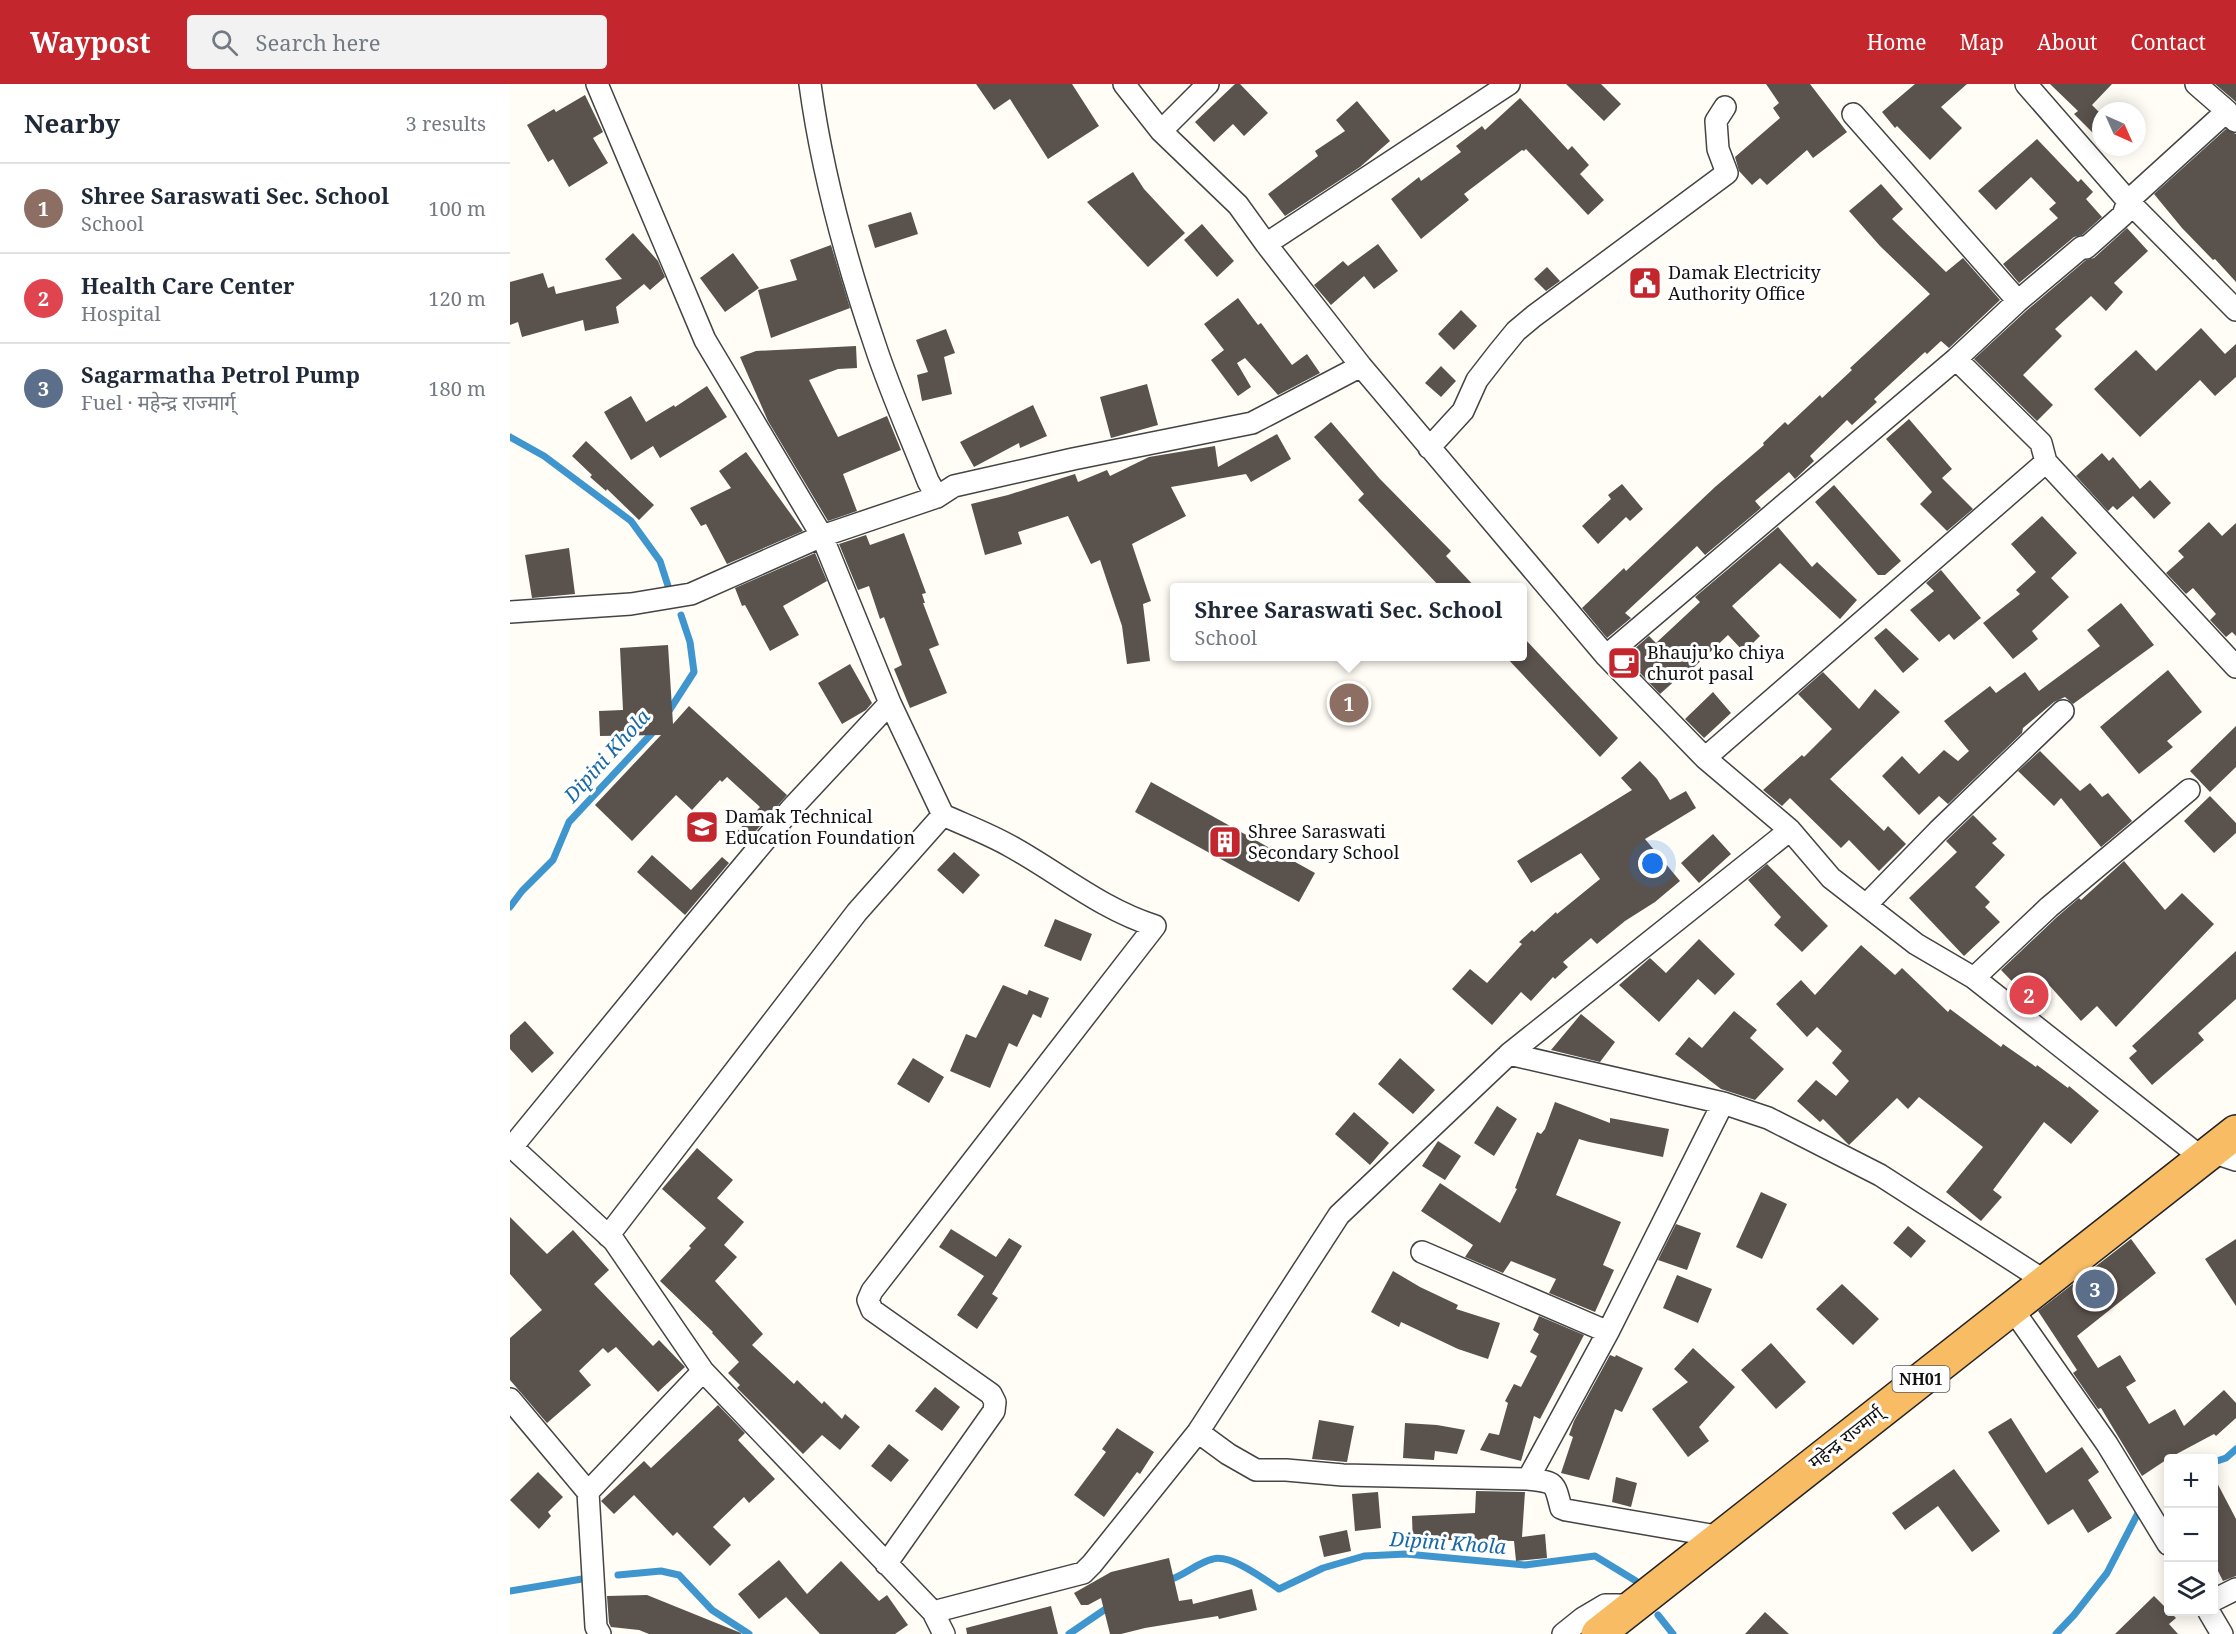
<!DOCTYPE html>
<html lang="en">
<head>
<meta charset="utf-8">
<style>
  body { margin:0; font-family:"Noto Serif","Noto Sans Devanagari",serif; background:#f2f2f3; color:#1f2937 }
  .controls { position:absolute; right:18px; bottom:18px; display:grid; overflow:hidden; border-radius:6px; box-shadow:0 3px 15px #0003 }
  .controls button { width:54px; height:54px; display:grid; place-items:center; padding:0; border:0; border-bottom:2px solid #e0e1e3; background:#fff; color:#1f2937; font:30px sans-serif }
  .compass { position:absolute; left:1582px; top:18px; width:54px; height:54px; border-radius:50%; background:#fff; box-shadow:0 3px 15px #0003; rotate:135deg }
  .you { position:absolute; left:1143px; top:780px; width:21px; height:21px; margin:-15px; border:4px solid #fff; border-radius:50%; background:#1a73e8; box-shadow:0 0 0 9px #1a73e833 }
  .badge { display:grid; place-items:center; width:39px; height:39px; border-radius:50%; background:#c4262e; color:#fff; font-size:20px; font-weight:700 }
  .pin { position:absolute; translate:-50% -50%; border:3px solid #fff; box-shadow:0 2px 6px #0006 }
  .popup { position:absolute; left:660px; top:499px; width:357px; height:78px; box-sizing:border-box; display:grid; place-content:center; border-radius:6px; background:#fff; filter:drop-shadow(0 2px 4px #0005); font-size:20px; white-space:nowrap; color:#747a83 }
  .popup b { font-size:22px; color:#1f2937 }
  .popup::after { content:''; position:absolute; left:50%; top:100%; margin-left:-12px; border:12px solid transparent; border-top-color:#fff }
  .list { margin:0; padding:0; list-style:none }
  h2 { display:flex; justify-content:space-between; align-items:center; height:78px; margin:0; padding:0 24px; font-size:26px }
  h2 small { font-size:20px; font-weight:400; color:#747a83 }
  .list li { display:grid; grid-template-columns:39px 1fr auto; gap:18px; align-items:center; box-sizing:border-box; height:90px; padding:0 24px; border-top:2px solid #e0e1e3 }
  .list b { display:block; font-size:22px; white-space:nowrap }
  .list p { margin:0; font-size:20px; white-space:nowrap; color:#747a83 }
  .list em { font-size:20px; font-style:normal; color:#747a83 }
  .icon { flex:none; width:33px; height:33px; fill:none; stroke:currentColor; stroke-width:2; stroke-linecap:round; stroke-linejoin:round }
  .map { position:relative; flex:none; width:1726px; height:1550px; overflow:hidden }
  header { display:flex; align-items:center; gap:36px; box-sizing:border-box; height:84px; padding:0 30px; background:#c4262e; color:#fff }
  header strong { font-size:28px }
  nav { display:flex; gap:33px; margin-inline-start:auto; font-size:21px }
  .search { width:420px; height:54px; background:#f2f2f3; display:flex; align-items:center; gap:15px; box-sizing:border-box; padding:0 21px; border-radius:6px; color:#747a83; font-size:22px }
  main { display:flex }
  aside { flex:1; background:#fff }
  .map>svg:first-child { display:block }
  .lines { fill:none; stroke-linecap:round; stroke-linejoin:round }
  .stream { stroke:#3f96cf; stroke-width:7 }
  .building { fill:#5a524d }
  .minor-casing { stroke:#444; stroke-width:24 }
  .trunk-casing { stroke:#222; stroke-width:36 }
  .minor { stroke:#fff; stroke-width:21 }
  .trunk { stroke:#f7bc64; stroke-width:33 }
  .labels { text-anchor:middle; stroke-width:6; stroke-linejoin:round; paint-order:stroke }
  .shield { fill:#fff; stroke:#585858; stroke-width:1.5 }
  .shield-label { font-size:16px; font-weight:bold; fill:#111 }
  .poi-label { font-size:18px; fill:#111; stroke:#fff; text-anchor:start }
  .street-label { font-size:18px; fill:#111; stroke:#fff }
  .water-label { font-size:20px; font-style:italic; fill:#1768a6; stroke:#fff }
</style>
</head>
<body>
<header>
<strong>Waypost</strong>
<div class="search"><svg class="icon" aria-label="search" viewBox="0 0 24 24"><circle cx="10" cy="10" r="6"/><path d="M15 15l6 6"/></svg>Search here</div>
<nav><a>Home</a><a>Map</a><a>About</a><a>Contact</a></nav>
</header>
<main>
<aside>
<h2>Nearby<small>3 results</small></h2>
<ul class="list">
<li><span class="badge" style="background:#8d6e63">1</span><div><b>Shree Saraswati Sec. School</b><p>School</p></div><em>100 m</em></li>
<li><span class="badge" style="background:#e0444e">2</span><div><b>Health Care Center</b><p>Hospital</p></div><em>120 m</em></li>
<li><span class="badge" style="background:#5c6f8a">3</span><div><b>Sagarmatha Petrol Pump</b><p>Fuel · महेन्द्र राज्मार्ग्</p></div><em>180 m</em></li>
</ul>
</aside>
<div class="map">
<svg width="1726" height="1550" viewBox="0 0 1726 1550">
  <rect width="100%" height="100%" fill="#fffdf5"/>
  <g class="lines">
    <path class="stream" d="M0,353L34,372L121,437L150,477L159,505
      M157,630L184,588L180,558L171,531
      M0,823L12,807L43,776L59,738L145,646
      M1704,1378L1716,1374L1726,1365
      M108,1491L151,1487L169,1491L202,1526L239,1550
      M656,1497C673,1493 686,1479 703,1475C721,1470 754,1495 769,1505L813,1484L854,1472L896,1470L1015,1481L1085,1472L1126,1497
      M0,1507L72,1495
      M1148,1531L1163,1550
      M559,1550L600,1522
      M1546,1550L1564,1531L1597,1489L1628,1429"/>
  </g>
  <path class="building" d="M466,0H562L589,42L538,75L500,15L484,26Z
    M725,0H730L758,29L734,52L723,40L704,58L685,38Z
    M1056,0H1091L1111,20L1094,37Z
    M1256,0H1300L1337,48L1303,74L1297,66L1257,101L1250,94L1242,101L1229,87L1225,73L1270,34L1263,24L1269,19Z
    M1405,0H1457L1431,23L1452,44L1420,76L1387,42L1385,44L1372,28Z
    M1540,0H1602L1582,21L1591,30V57L1564,30L1568,27Z
    M1705,0H1726V18L1725,17Z
    M75,11L93,48L83,54L98,79L59,103L43,75L38,78L17,41L44,25L46,28Z
    M1010,14L1058,66L1062,62L1079,81L1070,90L1094,116L1078,131L1016,65L1014,67L1012,66L954,110L959,116L911,155L881,115L909,93L911,97L951,68L946,62L972,42L975,46Z
    M847,17L880,57L850,83L775,132L758,110L808,72L805,67L835,47L826,36Z
    M1716,45L1726,50V198L1705,175L1703,176L1672,144L1644,110Z
    M1527,55L1568,98L1571,95L1583,108L1576,115L1592,133L1572,151L1564,153L1509,199L1493,180L1548,134L1539,125L1546,119L1521,93L1486,126L1468,107Z
    M623,88L634,105L675,149L638,183L577,118Z
    M1371,100L1393,125L1382,135L1436,188L1453,174L1490,216L1439,264L1431,257L1417,270L1415,268L1364,315L1367,318L1342,341L1337,336L1300,372L1304,377L1285,395L1279,388L1245,417L1251,424L1195,471L1187,462L1115,529L1121,534L1097,554L1072,524L1114,484L1116,487L1205,403L1254,361L1253,359L1275,338L1278,341L1310,311L1312,314L1342,286L1340,284L1420,210L1370,162L1339,127Z
    M401,128L408,150L365,164L358,141Z
    M692,140L724,177L707,193L674,156Z
    M1617,144L1638,167L1604,199L1613,208L1596,227L1581,212L1545,245L1552,252L1513,291L1543,321L1527,337L1464,275L1516,227L1576,176L1584,174Z
    M123,149L148,177L155,193L140,206L134,200L106,223L109,239L75,247L73,236L12,253L8,238L0,241V198L33,189L38,204L44,202L46,210L112,195L95,175Z
    M868,160L888,187L864,205L854,192L821,221L804,201L833,177L838,182Z
    M321,161L340,224L261,254L248,206L287,196L280,176Z
    M223,169L249,204L215,228L190,194Z
    M1037,183L1050,197L1036,207L1024,195Z
    M728,214L748,241L751,239L782,281L797,270L810,289L768,311L735,274L727,279L741,303L728,312L701,276L714,266L694,240Z
    M951,226L967,242L944,266L928,250Z
    M1691,244L1715,270L1726,260V293L1705,312L1690,296L1630,353L1584,305L1626,266L1646,287Z
    M436,245L445,269L434,273L442,310L412,317L407,291L418,288L406,256Z
    M346,262L347,284L328,285L299,296L328,353L377,332L391,366L333,390L347,427L318,437L258,337L230,273L246,267Z
    M931,282L946,297L931,313L915,299Z
    M637,300L648,341L601,354L590,313Z
    M197,302L217,333L150,374L143,362L121,376L94,328L121,312L136,338L164,321L165,323Z
    M523,321L537,352L510,364L509,359L464,383L450,358Z
    M1399,335L1442,385L1432,394L1463,425L1437,447L1410,420L1422,408L1376,355Z
    M821,338L870,395L941,467L936,472L966,504H931L848,416L854,410L804,353Z
    M767,350L781,375L741,398L736,390L661,403L676,432L622,460L641,517L633,520L640,577L617,580L612,542L590,476L581,480L558,432L508,448L512,460L475,471L461,420L498,411L565,390L568,398L597,386L600,392L639,373L705,362L708,383Z
    M76,357L144,421L129,436L97,405L96,407L80,393L82,391L62,372Z
    M236,368L293,447L217,480L196,440L191,442L180,424L221,404L209,387Z
    M1592,369L1599,377L1603,373L1630,405L1640,396L1661,419L1644,435L1623,412L1607,426L1603,422L1598,427L1566,392Z
    M1112,400L1133,425L1120,437L1116,433L1088,460L1072,442L1101,415L1098,411Z
    M1324,401L1391,477L1375,491H1368L1305,418Z
    M1532,432L1567,469L1541,494L1559,513L1522,547L1528,555L1503,575L1473,539L1510,510L1506,506L1526,488L1501,460Z
    M1699,438L1712,452L1726,439V552L1722,548L1716,553L1700,536L1706,530L1683,504L1676,510L1656,489L1674,473L1668,467Z
    M1268,443L1302,483L1307,478L1347,516L1330,535L1270,479L1222,522L1250,552L1234,568L1218,551L1179,588L1177,586L1150,610L1115,573L1139,552L1146,559L1190,518L1185,513Z
    M394,449L416,509L412,510L415,519H413L429,561L419,565L437,609L400,624L384,585L392,581L374,533L370,535L359,502L348,506L329,460L356,451L360,461Z
    M59,464L65,510L22,514L15,471Z
    M305,469L317,497L273,522L289,551L260,567L235,521L232,522L225,504Z
    M1431,486L1471,534L1444,556L1439,550L1429,558L1400,526L1424,507L1416,499Z
    M1611,519L1644,561L1563,620L1555,613L1544,618L1513,644L1512,649L1438,720L1429,712L1409,731L1372,692L1392,672L1409,690L1434,666L1448,677L1459,667L1434,637L1480,602L1486,609L1515,588L1529,607L1590,562L1577,546Z
    M1376,544L1409,575L1393,589L1364,554Z
    M1013,553L1108,654L1090,673L996,573H1013Z
    M158,561L163,640L179,622L277,711L232,763L221,754L250,723L217,693L212,698L210,696L182,726L166,711L122,757L85,721L151,651L90,652L89,627L113,626L110,564Z
    M340,580L362,619L356,626L332,640L308,599Z
    M1658,586L1692,628L1657,657L1663,663L1629,690L1590,643Z
    M1313,588L1349,625L1365,605L1390,628L1320,695L1374,747L1378,742L1396,760L1369,787L1339,756L1331,764L1280,714L1272,722L1253,706L1292,671L1294,673L1322,645L1288,610Z
    M1203,608L1221,629L1194,654L1175,635Z
    M1726,642V683L1700,708L1680,687Z
    M1530,667L1570,707L1580,699L1592,713L1598,709L1622,737L1591,763L1551,714L1544,722L1508,687Z
    M1130,677L1147,695L1160,716L1176,707L1186,724L1135,755L1170,797L1145,818L1115,837L1087,860L1081,854L1053,878L1058,883L1045,895L1043,893L1021,917L1011,908L982,941L942,905L960,885L977,899L1012,860L1009,858L1022,846L1024,848L1046,828L1047,830L1090,795L1071,769L1021,799L1007,777L1122,706L1111,694Z
    M641,698L805,789L789,818L625,728Z
    M1700,712L1726,739V749L1704,769L1674,737Z
    M1463,731L1487,755L1482,759L1495,771L1465,803L1480,818L1475,823L1490,838L1454,872L1399,814L1447,768L1436,757Z
    M1203,750L1221,770L1189,799L1171,779Z
    M444,768L470,791L453,810L427,786Z
    M142,771L181,806L212,773L219,779L175,831L127,788Z
    M1614,777L1655,826L1672,809L1704,840L1606,943L1587,922L1571,937L1540,902L1523,919L1491,886L1547,833L1569,814L1571,816Z
    M1257,780L1318,842L1292,868L1264,841L1271,833L1238,796Z
    M545,835L582,850L571,877L534,862Z
    M1189,855L1225,890L1205,911L1188,895L1149,938L1109,901L1140,874L1156,889Z
    M1351,861L1385,891L1392,884L1438,928L1440,925L1491,963L1493,960L1526,983L1527,981L1558,1004L1559,1002L1589,1027L1561,1060L1534,1038L1483,1106L1492,1113L1471,1137L1436,1108L1473,1063L1409,1013L1398,1025L1387,1014L1339,1061L1313,1035L1310,1038L1287,1017L1306,996L1326,1012L1339,997L1322,979L1332,967L1307,943L1297,953L1266,920L1291,896L1305,911Z
    M1726,867V915L1688,949L1694,956L1642,1001L1619,974L1627,967L1622,962Z
    M493,901L517,911L519,906L539,914L531,934L523,930L507,963L499,959L480,1004L440,987L456,950L466,954Z
    M1224,927L1247,946L1240,954L1274,985L1245,1016L1211,1005L1165,970L1179,953L1192,964Z
    M1071,930L1105,958L1090,978L1041,966Z
    M15,937L44,969L22,989L0,965V951Z
    M403,974L434,993L419,1019L387,1000Z
    M890,974L925,1006L903,1030L868,1000Z
    M1045,1018L1100,1039V1034L1159,1045L1153,1073L1079,1058L1069,1055L1046,1111L1111,1138L1093,1181L1104,1186L1085,1228L1039,1209L1046,1195L1001,1177L993,1189L955,1173L963,1161L911,1127L930,1099L990,1139L1007,1105L1005,1104L1027,1048L1031,1050L1035,1045Z
    M987,1022L1007,1035L984,1072L964,1059Z
    M844,1028L879,1059L860,1081L825,1050Z
    M928,1057L951,1072L935,1096L912,1082Z
    M187,1064L223,1096L207,1114L234,1138L214,1161L227,1173L205,1197L253,1250L242,1261L284,1300L287,1296L312,1320L314,1317L332,1335L335,1330L350,1343L330,1366L312,1351L293,1370L227,1304L230,1301L218,1289L229,1278L202,1249L203,1248L150,1197L181,1164L179,1162L196,1144L152,1105Z
    M1251,1108L1277,1120L1252,1175L1226,1163Z
    M0,1133L37,1170L63,1146L99,1186L84,1200L143,1262L149,1256L175,1283L148,1308L106,1263L98,1269L93,1264L69,1287L81,1301L37,1339L0,1296V1254L32,1226L0,1190Z
    M1166,1140L1191,1149L1177,1186L1148,1176Z
    M1398,1142L1416,1157L1401,1174L1383,1159Z
    M441,1145L486,1173L499,1154L512,1162L482,1210L488,1214L467,1245L447,1231L474,1192L429,1163Z
    M1621,1155L1646,1189L1567,1252L1588,1284L1610,1271L1626,1297L1616,1303L1639,1340L1665,1325L1674,1342L1714,1306L1726,1319V1334L1706,1352L1704,1350L1659,1374L1632,1392L1591,1324L1588,1325L1563,1289L1567,1286L1528,1227Z
    M1726,1155V1222L1695,1175Z
    M883,1187L910,1203L948,1221L946,1225L990,1239L978,1275L948,1265L891,1238L889,1243L861,1228Z
    M1167,1191L1202,1205L1188,1239L1153,1224Z
    M1332,1200L1369,1235L1343,1261L1306,1225Z
    M1029,1232L1074,1251L1030,1335L1024,1332L1011,1377L970,1366L979,1349L989,1351L998,1319L995,1317L1004,1300L1011,1303L1027,1272L1020,1268L1029,1250L1023,1246Z
    M1261,1259L1296,1298L1266,1325L1231,1286Z
    M1183,1264L1225,1303L1189,1343L1199,1357L1178,1373L1142,1325L1178,1298L1164,1285Z
    M1100,1271L1105,1273L1106,1271L1133,1284L1112,1328L1105,1325L1079,1396L1051,1389L1063,1353L1059,1351L1064,1337Z
    M425,1303L450,1323L432,1347L405,1327Z
    M208,1321L235,1349L228,1356L265,1395L239,1419L234,1413L203,1443L221,1461L200,1482L167,1448L163,1452L124,1411L104,1430L91,1417L134,1377L141,1384Z
    M1501,1334L1536,1389L1572,1363L1589,1388L1578,1396L1602,1434L1578,1449L1563,1425L1538,1441L1478,1348Z
    M809,1336L844,1342L837,1378L802,1375Z
    M895,1339L927,1341L955,1346L947,1370L925,1367L924,1376L893,1374Z
    M607,1344L644,1368L630,1390L627,1388L594,1433L564,1411L596,1368L592,1365Z
    M379,1360L399,1376L381,1398L361,1382Z
    M1444,1385L1490,1447L1462,1468L1428,1422L1395,1446L1382,1429Z
    M28,1388L53,1413L38,1428L41,1432L29,1445L0,1416Z
    M1106,1393L1127,1399L1121,1423L1102,1418Z
    M1704,1393L1726,1435V1492L1713,1497L1704,1479Z
    M966,1407L1015,1408L1012,1453L1035,1450L1037,1474L1006,1477L1004,1457L936,1456V1461L903,1462L902,1432L965,1429Z
    M868,1408L871,1444L845,1447L842,1410Z
    M837,1446L841,1467L814,1473L809,1452Z
    M659,1474L669,1517L682,1515L683,1520L742,1505L747,1526L709,1535L708,1532L635,1544L611,1550H600L591,1514L578,1521H571L564,1509L601,1488Z
    M269,1476L297,1510L331,1477L369,1517L377,1511L398,1541L385,1550H310L276,1513L249,1535L228,1510Z
    M137,1511L231,1549V1550H139L129,1546L101,1543L99,1539L97,1512Z
    M1644,1512L1666,1534L1659,1540L1668,1550H1605Z
    M541,1522L548,1550H457L456,1544Z
    M1255,1528L1279,1550H1235Z"/>
  <g class="lines">
    <g class="minor-casing">
      <path id="minor" d="M87,0L195,256L312,452L380,619L281,725L178,848L2,1063L104,1157L193,1287L423,1528L434,1550
        M300,0C312,89 336,176 365,261C380,307 400,351 418,397L427,413
        M614,0L651,47L728,121L756,160L851,282L1096,572L1195,674L1280,746L1321,794L1406,860L1464,894L1692,1074
        M1516,0L1618,117L1726,226
        M1686,0L1717,27L1725,37
        M1343,30L1508,217
        M651,47L698,0
        M756,160L999,0
        M1446,275L1531,359L1536,378L1726,583
        M919,364L953,327L967,296L988,269L1006,247L1024,232L1217,89L1208,65L1206,37L1215,23
        M0,528L121,520L181,510L312,452L427,413L444,402L563,375L742,339L851,282
        M1096,572L1446,275L1508,217L1572,163L1576,164L1613,131L1618,117L1717,27
        M1195,674L1536,378
        M1356,821L1428,747L1553,627
        M1464,894L1539,823L1679,706
        M999,970L1213,1019
        M1702,1068L1726,1076
        M98,1152L347,828L433,731
        M912,1168L1098,1248
        M1501,1223L1597,1360L1658,1460
        M0,1315L78,1408
        M688,1348L718,1370L746,1386H776L833,1391L1018,1395
        M1212,1453L1056,1426L1051,1424C1044,1397 1046,1399 1018,1395L1098,1248L1213,1019L1258,1034L1370,1091L1535,1197
        M376,1480L484,1327L485,1318L481,1310L362,1226L358,1216L362,1207L645,842C591,825 549,789 500,762C479,750 455,741 433,731L380,619
        M1704,1516L1726,1505
        M423,1528L573,1489L582,1480L688,1348L829,1131L999,970L1280,746
        M1699,1528L1712,1550
        M90,1550L86,1543L78,1408L193,1287
        M1053,1550L1073,1534L1095,1521H1124L1123,1524"/>
    </g>
    <g class="trunk-casing">
      <path id="trunk" d="M1088,1550L1726,1048"/>
    </g>
    <use href="#minor" class="minor"/>
    <use href="#trunk" class="trunk"/>
  </g>
  <defs>
    <g id="civic-square" transform="scale(1.725)"><rect x="-9" y="-9" width="18" height="18" rx="4" fill="#c4262e" stroke="#fff"/><path d="M-.6-6.5H3V-4.5H.6V-3L4-1V1h2V6H-6V1h2V-1L-.6-3ZM-1.2 2.5V6h2.4V2.5Z" fill="#fff"/></g>
    <g id="cafe-square" transform="scale(1.725)"><rect x="-9" y="-9" width="18" height="18" rx="4" fill="#c4262e" stroke="#fff"/><path d="M-5.5-4.5H6V0H3Q3 3.5 0 3.5H-2.5Q-5.5 3.5-5.5 0ZM3-3.2v2h1.7v-2ZM-6 4.5H4V6H-6Z" fill="#fff"/></g>
    <g id="school-square" transform="scale(1.725)"><rect x="-9" y="-9" width="18" height="18" rx="4" fill="#c4262e" stroke="#fff"/><path d="M0-5L7-2L0 1L-7-2ZM-4 1L0 2.5L4 1V4Q0 6-4 4Z" fill="#fff"/></g>
    <g id="building-square" transform="scale(1.725)"><rect x="-9" y="-9" width="18" height="18" rx="4" fill="#c4262e" stroke="#fff"/><path d="M-4-6H4V6H1V3H-1V6H-4ZM-2.5-4.3h1.7v1.8h-1.7ZM.8-4.3h1.7v1.8H.8ZM-2.5-1h1.7V.8h-1.7ZM.8-1h1.7V.8H.8Z" fill="#fff"/></g>
  </defs>
  <g fill-rule="evenodd">
    <use href="#civic-square" x="1135" y="199"/>
    <use href="#cafe-square" x="1114" y="579"/>
    <use href="#school-square" x="192" y="743"/>
    <use href="#building-square" x="715" y="758"/>
  </g>
  <g class="labels">
    <rect class="shield" x="1382.5" y="1282" width="57" height="26" rx="4.5"/>
    <g class="shield-label">
      <text x="1411" y="1301">NH01</text>
    </g>
    <g class="poi-label">
      <text x="1158" y="195">Damak Electricity<tspan x="1158" dy="21">Authority Office</tspan></text>
      <text x="1137" y="575">Bhauju ko chiya<tspan x="1137" dy="21">churot pasal</tspan></text>
      <text x="215" y="739">Damak Technical<tspan x="215" dy="21">Education Foundation</tspan></text>
      <text x="738" y="754">Shree Saraswati<tspan x="738" dy="21">Secondary School</tspan></text>
    </g>
    <g class="street-label">
      <text transform="translate(1336 1354) rotate(-38)" y="6">महेन्द्र राज्मार्ग्</text>
    </g>
    <g class="water-label">
      <text transform="translate(97 672) rotate(-48)" y="7">Dipini Khola</text>
      <text transform="translate(938 1459) rotate(4)" y="7">Dipini Khola</text>
    </g>
  </g>
</svg>
<div class="controls">
<button>+</button>
<button>−</button>
<button><svg class="icon" aria-label="layers" viewBox="0 0 24 24"><path d="M12 4l9 5-9 5-9-5zM3 14l9 5 9-5"/></svg></button>
</div>
<svg class="compass" viewBox="-18 -18 36 36"><path d="M0-13l5 13h-10z" fill="#e53935"/><path d="M0 13l5-13h-10z" fill="#747a83"/></svg>
<div class="you"></div>
<div class="pin badge" style="left:839px;top:619px;background:#8d6e63">1</div>
<div class="popup"><b>Shree Saraswati Sec. School</b>School</div>
<div class="pin badge" style="left:1519px;top:911px;background:#e0444e">2</div>
<div class="pin badge" style="left:1585px;top:1205px;background:#5c6f8a">3</div>
</div>
</main>
</body>
</html>
